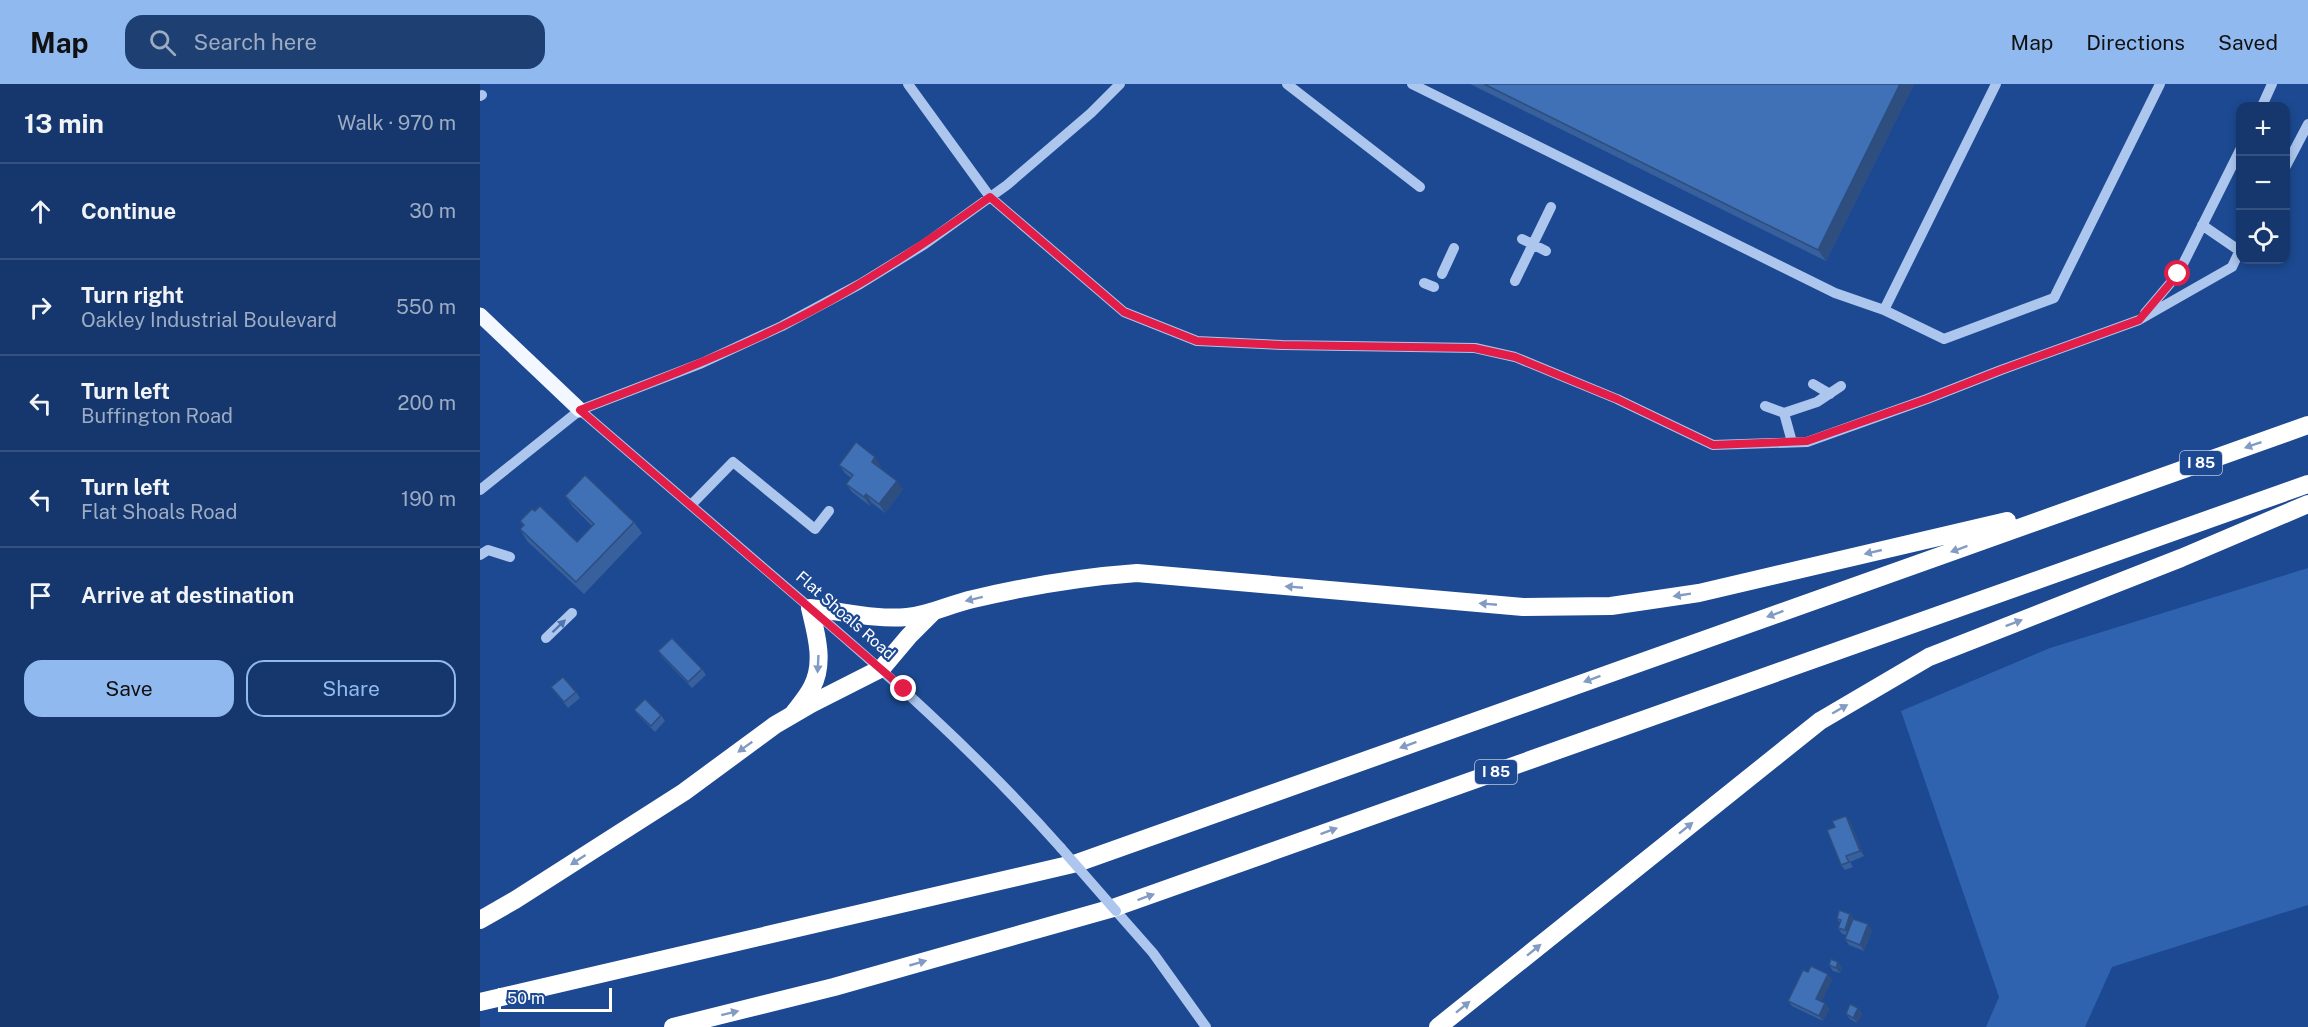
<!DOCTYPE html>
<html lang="en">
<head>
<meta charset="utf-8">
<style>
  body { margin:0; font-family:"Public Sans",sans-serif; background:#1e3f72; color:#f1f3f6 }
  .controls { position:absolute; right:18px; top:18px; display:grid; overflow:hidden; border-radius:12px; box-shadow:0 3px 9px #0003 }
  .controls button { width:54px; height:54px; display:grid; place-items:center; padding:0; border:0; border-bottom:2px solid #345180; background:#15376d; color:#f1f3f6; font:30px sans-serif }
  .scale { position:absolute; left:18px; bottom:15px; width:114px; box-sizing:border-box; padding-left:6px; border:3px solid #fff; border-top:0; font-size:16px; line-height:21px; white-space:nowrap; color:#fff; -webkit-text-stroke:4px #1c4991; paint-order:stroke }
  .stop { position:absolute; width:18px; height:18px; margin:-14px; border:4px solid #e11d48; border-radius:50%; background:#fff }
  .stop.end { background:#e11d48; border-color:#fff; box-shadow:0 2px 6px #0008 }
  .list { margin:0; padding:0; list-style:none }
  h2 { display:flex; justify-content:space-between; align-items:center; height:78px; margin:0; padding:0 24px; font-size:26px }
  h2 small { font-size:20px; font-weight:400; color:#9dacc2 }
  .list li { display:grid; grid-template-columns:39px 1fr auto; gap:18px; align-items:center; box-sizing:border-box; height:96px; padding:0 24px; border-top:2px solid #345180 }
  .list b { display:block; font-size:22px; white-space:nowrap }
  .list p { margin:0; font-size:20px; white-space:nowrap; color:#9dacc2 }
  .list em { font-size:20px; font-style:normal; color:#9dacc2 }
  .actions { display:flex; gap:12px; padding:18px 24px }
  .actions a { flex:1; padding:14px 0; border:2px solid #90b9f0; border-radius:18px; text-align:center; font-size:21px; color:#90b9f0 }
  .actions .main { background:#90b9f0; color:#111 }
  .icon { flex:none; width:33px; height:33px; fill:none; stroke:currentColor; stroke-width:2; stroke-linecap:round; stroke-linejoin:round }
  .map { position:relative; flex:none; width:1828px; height:943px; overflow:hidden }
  header { display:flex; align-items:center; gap:36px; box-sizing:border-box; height:84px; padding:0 30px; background:#90b9f0; color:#111 }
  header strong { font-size:28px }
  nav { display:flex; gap:33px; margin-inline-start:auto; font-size:21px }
  .search { width:420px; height:54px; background:#1e3f72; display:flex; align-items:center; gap:15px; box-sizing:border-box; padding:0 21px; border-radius:18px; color:#9dacc2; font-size:22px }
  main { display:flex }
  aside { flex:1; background:#15376d }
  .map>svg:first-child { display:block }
  .green { fill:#2f62af }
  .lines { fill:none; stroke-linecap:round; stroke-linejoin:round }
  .minor { stroke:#acc6ee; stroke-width:10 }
  .major { stroke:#f3f7ff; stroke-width:15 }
  .highway { stroke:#fff; stroke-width:18 }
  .minor-bridge { stroke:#acc6ee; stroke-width:10 }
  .wall { fill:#37609d }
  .shaded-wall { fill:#2d4e7f }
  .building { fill:#4070b6; stroke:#2d4e7f; stroke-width:1.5 }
  .oneway { fill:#829bc2 }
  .oneway2 { fill:#4e75b2 }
  .route { stroke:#e11d48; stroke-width:8 }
  .labels { text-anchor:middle; stroke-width:4.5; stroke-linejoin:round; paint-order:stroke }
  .shield { fill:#1c4991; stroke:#bbc8de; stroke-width:1.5 }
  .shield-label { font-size:15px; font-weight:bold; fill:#fff }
  .street-label { font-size:16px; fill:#fff; stroke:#1c4991 }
</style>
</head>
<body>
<header>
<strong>Map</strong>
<div class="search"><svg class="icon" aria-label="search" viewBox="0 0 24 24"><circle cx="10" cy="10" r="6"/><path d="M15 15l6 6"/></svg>Search here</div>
<nav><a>Map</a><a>Directions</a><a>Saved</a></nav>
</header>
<main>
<aside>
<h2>13 min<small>Walk · 970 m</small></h2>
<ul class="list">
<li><svg class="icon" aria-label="ahead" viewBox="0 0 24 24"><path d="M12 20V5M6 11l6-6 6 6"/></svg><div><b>Continue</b></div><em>30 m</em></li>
<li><svg class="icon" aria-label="right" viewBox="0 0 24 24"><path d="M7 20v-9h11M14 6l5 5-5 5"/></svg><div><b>Turn right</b><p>Oakley Industrial Boulevard</p></div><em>550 m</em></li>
<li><svg class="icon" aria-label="left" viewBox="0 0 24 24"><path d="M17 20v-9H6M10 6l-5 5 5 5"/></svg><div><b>Turn left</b><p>Buffington Road</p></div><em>200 m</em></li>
<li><svg class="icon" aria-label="left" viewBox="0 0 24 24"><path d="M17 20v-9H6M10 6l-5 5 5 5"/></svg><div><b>Turn left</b><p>Flat Shoals Road</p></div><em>190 m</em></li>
<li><svg class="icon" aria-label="arrive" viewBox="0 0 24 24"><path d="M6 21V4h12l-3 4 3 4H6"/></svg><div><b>Arrive at destination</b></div></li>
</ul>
<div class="actions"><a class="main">Save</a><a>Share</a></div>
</aside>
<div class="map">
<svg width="1828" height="943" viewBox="0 0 1828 943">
  <rect width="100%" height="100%" fill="#1c4991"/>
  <path class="green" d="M1828,484V821L1632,883L1605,943H1506L1519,913L1421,627L1570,564Z"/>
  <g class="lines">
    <path class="minor" d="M428,0L510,113L644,228L717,257L802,261L995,264L1035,273L1137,315L1233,361L1327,358L1447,315L1521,286L1659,236L1752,183L1760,166
      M807,0L940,103
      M932,0L1355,209L1404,226L1464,255L1574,214L1680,0
      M0,12L2,11
      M1782,22L1792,0
      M1806,82L1828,40
      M1722,141L1760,167
      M1042,155L1066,167
      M962,190L974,164
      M1035,197L1071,123
      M944,199L954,203
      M1404,226L1516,0
      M1665,229L1698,190L1760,66
      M1333,300L1350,310
      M1285,322L1304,329L1337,318L1361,302
      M100,326C169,385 238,445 307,504C403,586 497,669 581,764
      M1304,329L1312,358
      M0,406L100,326L222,279L302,242L380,200L445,160L527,101L611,29L640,0
      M211,421L253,378L335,445L349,427
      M0,471L8,466L30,473
      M66,554L92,529
      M636,827L673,869L726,943"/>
    <path class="major" d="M0,231L100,326"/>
    <path class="highway" d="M313,630C319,622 327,613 332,603C345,579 336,549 330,524C362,527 395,536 427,533C451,531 470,520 493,515C548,502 601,493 657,489L1043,523L1131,522L1219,509L1527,437
      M0,836L35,816L204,708L295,641L331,620L402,584L429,552L452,529
      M0,918L597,779L1828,341
      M193,943L354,903L633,824L1828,400
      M958,943L1340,637L1449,573L1701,474L1828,420"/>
    <path class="minor-bridge" d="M581,764L636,827"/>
  </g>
  <path class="wall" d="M990,0H1434L1346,177Z
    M359,381L401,382L400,384L423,405L405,429L392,419L390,422L372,408L366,400L371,394L365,389Z
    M85,412L154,438L162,449L104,510L47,457L40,445L43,442L40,437L97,458L112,442L93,423Z
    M178,567L222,585L226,591L212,604L182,573Z
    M71,603L96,608L100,614L88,624Z
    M154,626L181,631L185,637L175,648L158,631Z
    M1370,737L1384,772L1370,778L1373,783L1365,786L1361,781Z
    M1370,830L1374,835L1392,846L1384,867L1369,861L1365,855L1366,851L1362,850L1358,844L1360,839L1357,835Z
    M1358,878L1362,884L1360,889L1353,887L1349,881Z
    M1328,888L1348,890L1352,896L1341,918L1345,919L1349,925L1343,937L1312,922L1308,917Z
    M1378,924L1382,930L1377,939L1370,935L1366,930Z"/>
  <path class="shaded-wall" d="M1420,0H1434L1346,177L1338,166Z
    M395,373L401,382L398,386L392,378Z
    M417,397L423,405L405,429L399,420Z
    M386,410L392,419L390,422L384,413Z
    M1366,732L1370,737L1384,772L1380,767Z
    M1370,830L1374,835L1369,852L1365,846Z
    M1388,840L1392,846L1384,867L1380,861Z
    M1358,878L1362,884L1360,889L1356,884Z
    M1348,890L1352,896L1340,921L1336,915Z
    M1345,919L1349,925L1343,937L1339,932Z
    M1378,924L1382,930L1377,939L1373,934Z"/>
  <path class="building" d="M1004,0H1420L1338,166Z
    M376,358L395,373L392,378L417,397L399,420L386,410L384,413L366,400L373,391L359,381Z
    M105,391L154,438L96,498L40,445L44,441L40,437L52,425L55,427L60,422L97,458L114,440L85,412Z
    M192,554L222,585L208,598L178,567Z
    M83,593L96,608L84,618L71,603Z
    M165,615L181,631L171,642L154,626Z
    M1366,732L1380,767L1366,772L1369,778L1361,781L1347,746L1355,743L1352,737Z
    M1359,826L1370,830L1365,846L1358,844L1361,836L1357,835Z
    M1373,835L1388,840L1380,861L1365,855Z
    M1351,875L1358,878L1356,884L1349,881Z
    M1331,882L1348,890L1336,915L1345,919L1339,932L1308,917L1323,886L1328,888Z
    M1370,920L1378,924L1373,934L1366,930Z"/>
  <defs><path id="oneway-solid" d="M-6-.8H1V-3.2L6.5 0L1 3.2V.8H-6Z" transform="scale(1.5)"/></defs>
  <g class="oneway">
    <use href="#oneway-solid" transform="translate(1773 361) rotate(161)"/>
    <use href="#oneway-solid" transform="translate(1479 465) rotate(160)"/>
    <use href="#oneway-solid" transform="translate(1393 468) rotate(167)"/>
    <use href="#oneway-solid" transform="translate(814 503) rotate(-175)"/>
    <use href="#oneway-solid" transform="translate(1202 511) rotate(171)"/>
    <use href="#oneway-solid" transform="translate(494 515) rotate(166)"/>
    <use href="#oneway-solid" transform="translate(1008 520) rotate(-175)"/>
    <use href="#oneway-solid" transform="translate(1295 530) rotate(160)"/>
    <use href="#oneway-solid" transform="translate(1534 539) rotate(-21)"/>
    <use href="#oneway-solid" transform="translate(338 580) rotate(93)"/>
    <use href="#oneway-solid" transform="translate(1112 595) rotate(160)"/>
    <use href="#oneway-solid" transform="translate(1360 625) rotate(-30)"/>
    <use href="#oneway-solid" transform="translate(928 661) rotate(160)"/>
    <use href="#oneway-solid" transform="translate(265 663) rotate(144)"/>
    <use href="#oneway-solid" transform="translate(1206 744) rotate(-39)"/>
    <use href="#oneway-solid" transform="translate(849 747) rotate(-20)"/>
    <use href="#oneway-solid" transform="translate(98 776) rotate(147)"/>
    <use href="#oneway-solid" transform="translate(666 813) rotate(-20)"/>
    <use href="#oneway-solid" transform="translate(1054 866) rotate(-39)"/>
    <use href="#oneway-solid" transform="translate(438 879) rotate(-16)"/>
    <use href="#oneway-solid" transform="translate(983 923) rotate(-39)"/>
    <use href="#oneway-solid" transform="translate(250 929) rotate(-14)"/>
  </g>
  <use class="oneway2" href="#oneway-solid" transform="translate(79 542) rotate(-44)"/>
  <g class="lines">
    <path class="route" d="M424,605L100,326C168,300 236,274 302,242C376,206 444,161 510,113L644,228L717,257L802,261L994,264L1035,273L1137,315L1233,361L1327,357L1447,315L1521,286L1659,236L1698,190"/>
  </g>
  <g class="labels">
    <g class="shield">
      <rect x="1700" y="367" width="42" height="24" rx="4.5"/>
      <rect x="995" y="676" width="42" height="24" rx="4.5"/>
    </g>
    <g class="shield-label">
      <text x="1721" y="384">I 85</text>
      <text x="1016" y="693">I 85</text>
    </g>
    <g class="street-label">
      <text transform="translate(366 531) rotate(41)" y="6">Flat Shoals Road</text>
    </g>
  </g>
</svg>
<div class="controls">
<button>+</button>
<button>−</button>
<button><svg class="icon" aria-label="locate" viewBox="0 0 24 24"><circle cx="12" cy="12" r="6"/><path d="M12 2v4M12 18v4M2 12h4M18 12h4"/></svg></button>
</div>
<div class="scale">50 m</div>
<div class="stop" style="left:1698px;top:190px"></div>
<div class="stop end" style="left:424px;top:605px"></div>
</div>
</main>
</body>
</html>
